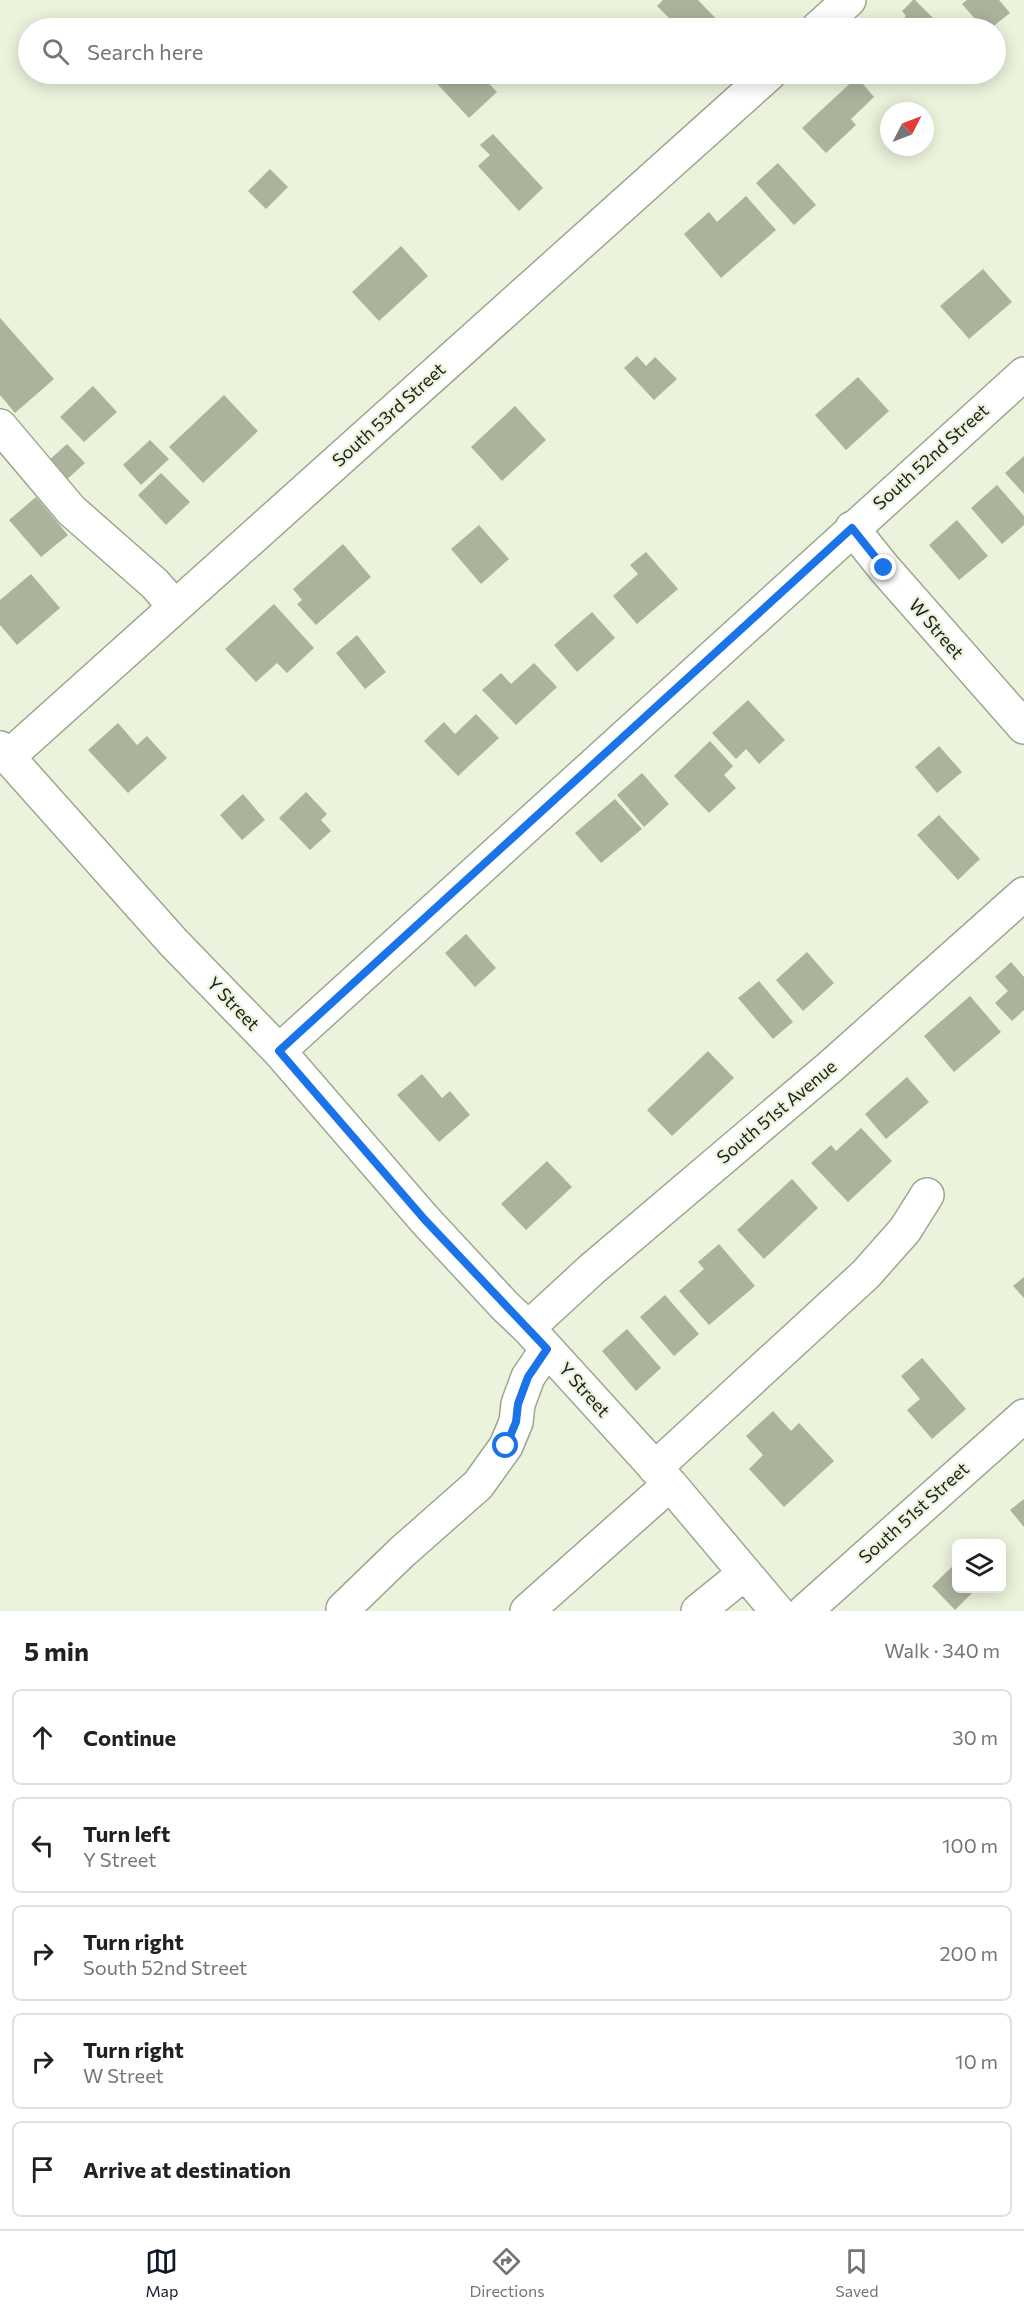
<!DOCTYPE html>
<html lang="en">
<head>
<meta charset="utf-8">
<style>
  body { margin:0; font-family:Commissioner,sans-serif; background:#f2f2f2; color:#202124 }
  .controls { position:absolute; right:18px; bottom:18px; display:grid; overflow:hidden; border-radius:9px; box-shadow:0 3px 15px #0003 }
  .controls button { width:54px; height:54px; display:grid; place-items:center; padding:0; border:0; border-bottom:2px solid #e0e0e0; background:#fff; color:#202124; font:30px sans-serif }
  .compass { position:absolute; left:880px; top:102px; width:54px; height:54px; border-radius:50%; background:#fff; box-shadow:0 3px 15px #0003; rotate:48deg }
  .stop { position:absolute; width:18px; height:18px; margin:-14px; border:4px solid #1a73e8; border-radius:50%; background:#fff }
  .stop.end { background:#1a73e8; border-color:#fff; box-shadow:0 2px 6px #0008 }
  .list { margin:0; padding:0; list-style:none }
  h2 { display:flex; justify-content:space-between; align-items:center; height:78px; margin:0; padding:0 24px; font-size:26px }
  h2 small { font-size:20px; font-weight:400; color:#757577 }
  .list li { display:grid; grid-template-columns:39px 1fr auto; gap:18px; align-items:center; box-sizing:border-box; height:96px; margin:0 12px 12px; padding:0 12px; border:2px solid #e0e0e0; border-radius:9px }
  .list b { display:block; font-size:22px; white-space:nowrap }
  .list p { margin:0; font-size:20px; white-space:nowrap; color:#757577 }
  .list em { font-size:20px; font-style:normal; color:#757577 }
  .icon { flex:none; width:33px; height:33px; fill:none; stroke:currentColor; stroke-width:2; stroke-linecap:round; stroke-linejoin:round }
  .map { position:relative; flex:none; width:1024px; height:1611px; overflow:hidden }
  .search { position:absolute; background:#fff; box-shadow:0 3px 15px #0003; left:18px; right:18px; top:18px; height:66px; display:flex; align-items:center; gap:15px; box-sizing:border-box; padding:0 21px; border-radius:33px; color:#757577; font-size:22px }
  .sheet { height:618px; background:#fff }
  nav { display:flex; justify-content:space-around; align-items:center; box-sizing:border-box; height:84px; border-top:2px solid #e0e0e0; background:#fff; font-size:16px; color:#757577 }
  nav a { display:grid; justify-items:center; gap:3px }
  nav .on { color:#111827 }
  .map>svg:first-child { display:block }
  .building { fill:#abb39d }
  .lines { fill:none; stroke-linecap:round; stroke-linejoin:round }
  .minor-casing { stroke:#9ea690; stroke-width:36 }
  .minor { stroke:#fff; stroke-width:33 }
  .route { stroke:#1a73e8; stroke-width:8 }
  .labels { text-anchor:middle; stroke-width:4.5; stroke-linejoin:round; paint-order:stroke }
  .street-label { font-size:18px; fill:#1d2018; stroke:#ebf3dc }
</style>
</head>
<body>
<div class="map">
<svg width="1024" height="1611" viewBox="0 0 1024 1611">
  <rect width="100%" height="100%" fill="#ebf3dc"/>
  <path class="building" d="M663,0H698L725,28H679L657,6Z
    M913,0H915L943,28H899L896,26L906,16L902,11Z
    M967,0H999L1010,13L991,28H983L962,4Z
    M428,74H480L497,92L469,118Z
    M857,77L874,97L851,119L856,125L826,153L802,128Z
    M493,134L543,188L519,211L478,166L490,155L480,145Z
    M778,163L816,205L794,225L756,183Z
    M270,169L288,187L266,209L248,191Z
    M746,196L776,230L721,278L684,234L709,212L717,222Z
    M401,246L428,276L379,321L352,292Z
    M983,269L1012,302L969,339L940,306Z
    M0,318L54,379L15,413L0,395Z
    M637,356L646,366L655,357L677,379L654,400L624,368Z
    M858,377L889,411L846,450L815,415Z
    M93,386L117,412L84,442L60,417Z
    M224,395L258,431L203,483L169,447Z
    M515,406L546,440L502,481L471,447Z
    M150,440L169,459L141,485L123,465Z
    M67,444L85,463L64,482L47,462Z
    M1024,456V494L1005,473Z
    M161,473L190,502L166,525L138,495Z
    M997,485L1024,516V525L1002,544L971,508Z
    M36,497L68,535L41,557L9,520Z
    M957,520L988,556L959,580L929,545Z
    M479,525L509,559L481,584L451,549Z
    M343,544L371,577L316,625L297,604L302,600L293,589Z
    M646,552L678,589L637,624L613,596L638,574L630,565Z
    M31,574L60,608L17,645L0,625V600Z
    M274,604L314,648L287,673L277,663L256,682L225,649Z
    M592,612L615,638L577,672L554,645Z
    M357,635L386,672L365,689L336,653Z
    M534,663L557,687L516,725L482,690L501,673L511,684Z
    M748,700L785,740L759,764L746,749L736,759L712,733Z
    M476,714L499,738L458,776L424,741L444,722L455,734Z
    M118,723L137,745L147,736L167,758L128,793L88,750Z
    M710,741L733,766L724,775L736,788L709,813L674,776Z
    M939,746L962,772L937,793L915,767Z
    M642,773L669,804L644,827L617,795Z
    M306,792L327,814L321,820L331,831L310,850L279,818Z
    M243,794L265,820L242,840L220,815Z
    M615,799L642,829L601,863L575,833Z
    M939,815L980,859L958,880L917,835Z
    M466,934L496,968L475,987L445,953Z
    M807,952L834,983L803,1011L776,980Z
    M1011,962L1024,977V1010L1012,1021L995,1003L1008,991L995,977Z
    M759,981L793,1022L773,1039L738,998Z
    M970,996L1001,1032L954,1072L924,1036Z
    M708,1051L734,1078L672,1136L647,1110Z
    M422,1074L442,1098L450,1091L470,1115L439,1142L397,1095Z
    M907,1077L929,1102L886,1139L865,1114Z
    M861,1128L892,1161L848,1202L811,1163L831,1145L836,1151Z
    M547,1161L572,1187L526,1230L501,1204Z
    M792,1179L818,1208L764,1259L737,1230Z
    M719,1244L755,1286L709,1325L679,1291L704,1269L698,1262Z
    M1024,1277V1298L1013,1286Z
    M665,1295L699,1334L674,1356L640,1317Z
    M627,1329L661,1368L636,1391L602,1351Z
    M922,1358L966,1409L932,1439L907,1410L920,1399L901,1376Z
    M773,1411L791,1431L799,1423L834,1461L784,1507L749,1469L763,1455L746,1436Z
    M1024,1499V1527L1010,1510Z
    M956,1563V1588H977L955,1610L932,1586Z"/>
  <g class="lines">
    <g class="minor-casing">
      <path id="minor" d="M818,28L849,0
        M0,426L71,510L155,584L175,607
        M852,528L884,568L1024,727
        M0,748L174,943L279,1051L425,1220L505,1306L528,1328L670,1484L777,1611
        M8,757L769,74
        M279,1051L1024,374
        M528,1328L592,1269L830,1067L1024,894
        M655,1468L866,1274L905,1230L927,1195
        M343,1609L402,1552L478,1485L506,1446L516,1422L518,1404L528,1377L547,1349
        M527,1611L670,1484
        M698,1611L745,1573
        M805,1611L1024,1416"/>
    </g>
    <use href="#minor" class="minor"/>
  </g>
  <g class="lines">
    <path class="route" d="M506,1446L516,1422L518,1404L528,1377L547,1349L425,1220L279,1051L852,528L884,568"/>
  </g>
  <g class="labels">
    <g class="street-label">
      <text transform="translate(389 415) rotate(-42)" y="6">South 53rd Street</text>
      <text transform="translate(931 457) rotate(-42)" y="6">South 52nd Street</text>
      <text transform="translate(936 629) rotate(49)" y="6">W Street</text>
      <text transform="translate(233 1004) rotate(46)" y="6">Y Street</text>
      <text transform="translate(777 1112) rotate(-40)" y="6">South 51st Avenue</text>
      <text transform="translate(584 1390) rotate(48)" y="6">Y Street</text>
      <text transform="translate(914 1513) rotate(-42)" y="6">South 51st Street</text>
    </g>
  </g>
</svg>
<div class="controls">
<button><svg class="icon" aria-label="layers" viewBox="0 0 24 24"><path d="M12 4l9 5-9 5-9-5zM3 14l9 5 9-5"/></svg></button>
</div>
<svg class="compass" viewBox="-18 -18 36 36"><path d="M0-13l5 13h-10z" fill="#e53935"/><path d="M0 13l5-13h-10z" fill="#757577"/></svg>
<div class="stop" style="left:506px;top:1446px"></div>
<div class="stop end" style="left:884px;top:568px"></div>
<div class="search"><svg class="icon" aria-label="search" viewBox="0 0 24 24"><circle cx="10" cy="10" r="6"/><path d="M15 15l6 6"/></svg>Search here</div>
</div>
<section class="sheet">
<h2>5 min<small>Walk · 340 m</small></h2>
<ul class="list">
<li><svg class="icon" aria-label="ahead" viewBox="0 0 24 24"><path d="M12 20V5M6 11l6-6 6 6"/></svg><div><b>Continue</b></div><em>30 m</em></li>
<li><svg class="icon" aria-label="left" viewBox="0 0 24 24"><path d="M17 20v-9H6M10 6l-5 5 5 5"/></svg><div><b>Turn left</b><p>Y Street</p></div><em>100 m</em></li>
<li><svg class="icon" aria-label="right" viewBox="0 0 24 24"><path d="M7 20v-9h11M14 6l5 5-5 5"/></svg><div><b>Turn right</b><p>South 52nd Street</p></div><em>200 m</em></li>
<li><svg class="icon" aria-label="right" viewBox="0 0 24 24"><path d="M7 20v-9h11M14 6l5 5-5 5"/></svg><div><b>Turn right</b><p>W Street</p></div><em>10 m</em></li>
<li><svg class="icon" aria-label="arrive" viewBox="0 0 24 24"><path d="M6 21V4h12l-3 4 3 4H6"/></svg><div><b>Arrive at destination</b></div></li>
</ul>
</section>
<nav>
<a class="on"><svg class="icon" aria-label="map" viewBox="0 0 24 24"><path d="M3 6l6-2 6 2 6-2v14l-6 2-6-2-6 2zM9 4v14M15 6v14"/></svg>Map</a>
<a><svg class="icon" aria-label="directions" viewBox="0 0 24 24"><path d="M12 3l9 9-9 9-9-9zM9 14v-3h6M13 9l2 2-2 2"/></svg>Directions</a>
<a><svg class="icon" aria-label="saved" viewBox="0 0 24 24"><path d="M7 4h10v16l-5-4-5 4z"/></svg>Saved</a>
</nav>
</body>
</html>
